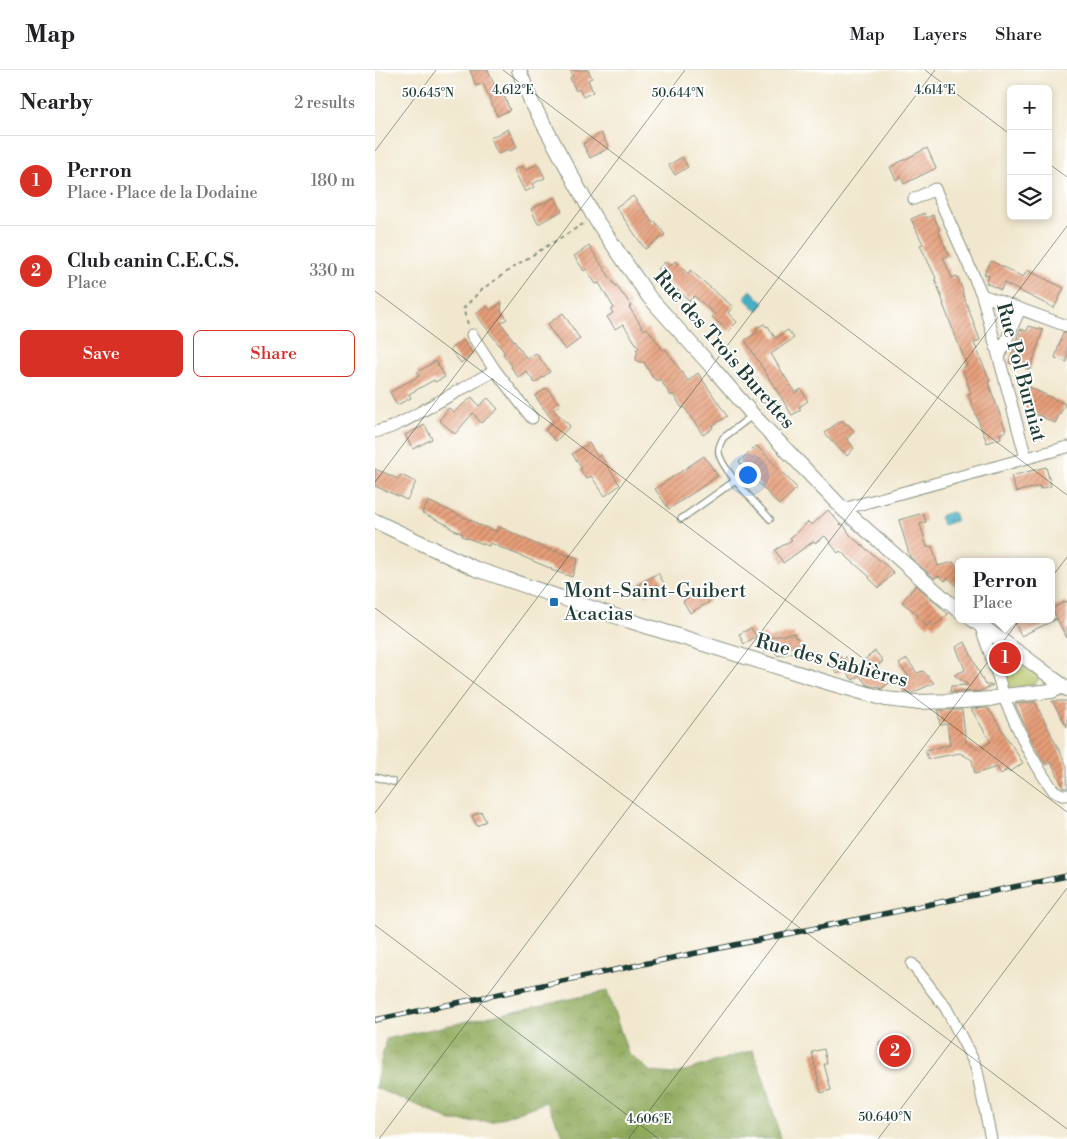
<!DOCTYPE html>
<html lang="en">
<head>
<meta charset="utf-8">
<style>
  body { margin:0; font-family:"Libre Bodoni",serif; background:#f2f2f2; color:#202124 }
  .controls { position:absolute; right:15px; top:15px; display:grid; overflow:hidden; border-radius:8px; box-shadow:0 2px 8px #0003 }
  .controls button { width:45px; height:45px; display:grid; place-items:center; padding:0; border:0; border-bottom:1px solid #e0e0e0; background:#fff; color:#202124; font:25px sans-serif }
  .you { position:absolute; left:372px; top:404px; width:18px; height:18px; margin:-12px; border:4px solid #fff; border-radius:50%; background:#1a73e8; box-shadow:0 0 0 8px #1a73e833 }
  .badge { display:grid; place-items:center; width:32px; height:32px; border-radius:50%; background:#d93025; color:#fff; font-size:16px; font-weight:700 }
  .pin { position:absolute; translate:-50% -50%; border:2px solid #fff; box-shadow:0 1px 5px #0006 }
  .popup { position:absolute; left:580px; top:488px; width:100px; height:65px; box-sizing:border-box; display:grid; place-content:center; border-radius:8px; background:#fff; filter:drop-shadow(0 1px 4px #0005); font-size:16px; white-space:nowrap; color:#757577 }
  .popup b { font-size:19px; color:#202124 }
  .popup::after { content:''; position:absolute; left:50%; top:100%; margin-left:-10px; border:10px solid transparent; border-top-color:#fff }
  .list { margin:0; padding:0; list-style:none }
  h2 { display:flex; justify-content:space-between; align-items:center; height:65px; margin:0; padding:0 20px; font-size:21px }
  h2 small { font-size:16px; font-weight:400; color:#757577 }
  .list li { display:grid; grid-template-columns:32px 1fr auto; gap:15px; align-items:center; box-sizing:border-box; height:90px; padding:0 20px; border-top:1px solid #e0e0e0 }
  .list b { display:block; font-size:19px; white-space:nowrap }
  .list p { margin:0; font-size:16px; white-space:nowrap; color:#757577 }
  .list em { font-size:16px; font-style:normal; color:#757577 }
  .actions { display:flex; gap:10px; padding:15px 20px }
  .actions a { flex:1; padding:11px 0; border:1px solid #d93025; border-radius:8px; text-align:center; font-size:18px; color:#d93025 }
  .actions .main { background:#d93025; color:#fff }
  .icon { flex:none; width:28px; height:28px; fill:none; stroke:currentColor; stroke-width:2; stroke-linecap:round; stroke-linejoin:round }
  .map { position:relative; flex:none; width:692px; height:1069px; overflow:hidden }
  header { display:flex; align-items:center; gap:30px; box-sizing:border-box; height:70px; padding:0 25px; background:#fff; border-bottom:1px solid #e0e0e0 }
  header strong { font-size:24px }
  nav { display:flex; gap:28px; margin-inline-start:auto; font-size:18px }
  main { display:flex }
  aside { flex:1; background:#fff }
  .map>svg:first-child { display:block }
  .green { fill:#b6c467; stroke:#6a804e }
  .forest { fill:url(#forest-crowns); stroke:#587448 }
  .water { fill:url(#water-ripples); stroke:#32767c }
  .building { fill:url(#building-hatch) }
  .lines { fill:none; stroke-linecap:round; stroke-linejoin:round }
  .service-casing { stroke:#889281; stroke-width:8 }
  .minor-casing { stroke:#889281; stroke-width:13 }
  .tertiary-casing { stroke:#889281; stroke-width:16 }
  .path { stroke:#889281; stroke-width:2; stroke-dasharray:4 4; stroke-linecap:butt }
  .service { stroke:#fff; stroke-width:5.5 }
  .minor { stroke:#fff; stroke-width:11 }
  .tertiary { stroke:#fff; stroke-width:14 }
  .rail-casing { stroke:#1f3d34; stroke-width:5.5 }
  .rail { stroke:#fff; stroke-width:4; stroke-dasharray:11; stroke-linecap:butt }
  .ticks { fill:none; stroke:#1f3d34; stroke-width:1; stroke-opacity:0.45 }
  .poi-dot { fill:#1f6fb2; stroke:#fff; stroke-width:2 }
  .labels { text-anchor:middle; stroke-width:4; stroke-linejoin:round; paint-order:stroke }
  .street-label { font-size:20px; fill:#1f3d34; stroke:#fff }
  .poi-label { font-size:20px; fill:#1f3d34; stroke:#fff; text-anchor:start }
  .ticks-label { font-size:12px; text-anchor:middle; fill:#1f3d34; stroke:#fff; stroke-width:4; stroke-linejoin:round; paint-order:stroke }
</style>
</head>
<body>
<header>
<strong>Map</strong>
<nav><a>Map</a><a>Layers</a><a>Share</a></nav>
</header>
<main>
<aside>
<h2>Nearby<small>2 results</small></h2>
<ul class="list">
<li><span class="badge">1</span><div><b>Perron</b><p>Place · Place de la Dodaine</p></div><em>180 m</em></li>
<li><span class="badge">2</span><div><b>Club canin C.E.C.S.</b><p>Place</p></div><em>330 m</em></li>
</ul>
<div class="actions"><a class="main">Save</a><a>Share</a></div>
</aside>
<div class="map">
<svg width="692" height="1069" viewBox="0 0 692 1069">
  <defs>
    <pattern id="forest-crowns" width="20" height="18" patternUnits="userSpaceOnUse" patternTransform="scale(1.25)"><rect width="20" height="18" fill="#90aa5c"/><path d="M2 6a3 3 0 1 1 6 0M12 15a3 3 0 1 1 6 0" fill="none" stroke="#758c4d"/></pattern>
    <pattern id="water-ripples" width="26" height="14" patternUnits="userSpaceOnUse" patternTransform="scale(1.25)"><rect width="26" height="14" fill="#45b0c3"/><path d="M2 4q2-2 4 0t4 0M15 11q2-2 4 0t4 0" fill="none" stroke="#39909f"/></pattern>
    <pattern id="building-hatch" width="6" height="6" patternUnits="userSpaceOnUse" patternTransform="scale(1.25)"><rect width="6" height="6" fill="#e69d78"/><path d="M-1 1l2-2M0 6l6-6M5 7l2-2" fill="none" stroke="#ba8163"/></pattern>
  </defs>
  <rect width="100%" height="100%" fill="#fff"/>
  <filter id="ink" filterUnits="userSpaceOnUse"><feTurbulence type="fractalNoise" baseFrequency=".02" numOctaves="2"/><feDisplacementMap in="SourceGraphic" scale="10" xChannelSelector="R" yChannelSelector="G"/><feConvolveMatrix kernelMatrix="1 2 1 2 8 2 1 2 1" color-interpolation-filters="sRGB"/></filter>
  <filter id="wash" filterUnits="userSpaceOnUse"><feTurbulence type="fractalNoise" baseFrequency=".0096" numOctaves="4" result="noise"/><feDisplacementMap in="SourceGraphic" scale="20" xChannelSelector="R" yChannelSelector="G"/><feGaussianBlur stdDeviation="1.12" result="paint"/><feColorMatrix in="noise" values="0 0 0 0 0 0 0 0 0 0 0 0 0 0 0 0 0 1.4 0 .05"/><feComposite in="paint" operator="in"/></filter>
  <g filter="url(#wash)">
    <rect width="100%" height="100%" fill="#f1e7ce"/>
    <path class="green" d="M623,578H626L663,606V610L660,614L635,618L630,614L621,584Z"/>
    <path class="forest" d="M232,921L253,983L276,1002L300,1004L378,980L389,1010L406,1069H190L171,1032L116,1052L76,1051L49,1038L0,1018L11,969Z"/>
    <path class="water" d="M376,220L389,233L382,241L369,228Z
      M577,442L580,444L581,450L580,451L569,455L567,454L565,448L567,445Z"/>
    <g id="blocks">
      <path class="building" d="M95,0H113L123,23L127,21L135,40L122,46L108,13L101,16Z
        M195,0H213L217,8L213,10L218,22L208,27L204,19L201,21L195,8L198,6Z
        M133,59L142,77L135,81L133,79L123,84L115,68Z
        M226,63L234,78L215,88L208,74Z
        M552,78L561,98L529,114L526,107L521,110L515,97Z
        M307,87L313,97L300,105L294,95Z
        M163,94L170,108L157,114L159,117L150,122L139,100L148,96L150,100Z
        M258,126L278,153L280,151L290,165L270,179L241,137Z
        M180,127L187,141L163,154L156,139Z
        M549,143L552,148L558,145L565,160L563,161L574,185L568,188L577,208L582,206L588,221H587L605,270L599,273L615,311L613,312L631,361L625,364L626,368L612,373L593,324L596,323L587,298L592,296L568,234H569L560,209L561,208L545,175L548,174L536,149Z
        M214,176L240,215H241L248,225H249L256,236L254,237L269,260L272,258L288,280L290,278L313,311L323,303L352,346L337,356L338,358L328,365L309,337L307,338L298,324L296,326L285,309L283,311L278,308L269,292H265L261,290V286L263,282L261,280L264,278L248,254L240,259L232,247L238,243L236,240L239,238L224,213L221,214L211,199L209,201L199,186Z
        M300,191L313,204L315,200L358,237L353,243L362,252L353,261L337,247L340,244L319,226L315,231L286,205L287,203L283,199L290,192L295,196Z
        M616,191L648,207L652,200L689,218L679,238L629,213L626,220L611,213L614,206L609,204Z
        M127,232L126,241L132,249L126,253L152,289L161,283L175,302L160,313L151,301L143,307L136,297L137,296L128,284L130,283L101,244L112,236L115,240Z
        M188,243L205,269L190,280L172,255Z
        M389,254L391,257L393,256L400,268L413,260L419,268L396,284L420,323L426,319L433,331L424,337L426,340L417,345L370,270L383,262L381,258Z
        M654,256L668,260L655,300L634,293L645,259L652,261Z
        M688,262L692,263V292L680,288Z
        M88,270L98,284L86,293L75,279Z
        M61,291L70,307L60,312L59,310L34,324L36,328L22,335L15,322L44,306L42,302Z
        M652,316L690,334L680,353L648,338L651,332L646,329Z
        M172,318L185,335L178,340L195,356L181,371L170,360L178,351L160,326Z
        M97,327L104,336L113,328L123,339L106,353L98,343L80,364L64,350L74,338L79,342Z
        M467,350L472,355L473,354L479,361L472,369L479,378L472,386L467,380L466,381L450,363L464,351L465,352Z
        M50,355L57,369L38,379L30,365Z
        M214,373L223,387L225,385L245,415L230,426L216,406L211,409L205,399L207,398L197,384Z
        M380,376L381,377L382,376L422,418L404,435L364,392Z
        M329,386L343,406L294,439L280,419Z
        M671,397L676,416L665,419V416L641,422L636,406Z
        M0,399L7,402H8L23,409L26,405L41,412L32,430L0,416Z
        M53,431L102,453L101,454L121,461L123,456L169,478L203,488L197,507L176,500L177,499L115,473L114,476L87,466L88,464L75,458V456L47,443Z
        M453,440L466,455L468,454L476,466L509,494H510L519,503L504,518L494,508L495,507L465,481L463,483L450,466L440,473L439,471L408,493L400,480L417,470L415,468L433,452L437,455Z
        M548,443L551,452L545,454L552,477L557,476L563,496L578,492L584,498V518L573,508L570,511L564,506L559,508L535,487L524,450Z
        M283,503L290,515L270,525L264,514Z
        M541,515L573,544L559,557L556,552L552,556L542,546L543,545L527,532Z
        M327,520L334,532L315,543L308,531Z
        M692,531V569L677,538Z
        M645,549H682L646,566L640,552Z
        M376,558L381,566L369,574L364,564Z
        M419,563L420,568L422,567L429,580L403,586L397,578L389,582L381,569L390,564L392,568Z
        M590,572L610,615H618L605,621L575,622L576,616L593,615L579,605L590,600L581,577Z
        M500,581L508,591L502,596L515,612L506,619L502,616L500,617L492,615L484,605L478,610L468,599L463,604L453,593L463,584L468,590L473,585L482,596Z
        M532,589L542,603L548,601L559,613L537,623L529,622L524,612L534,607L524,594Z
        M677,631H692V657Z
        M660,632L692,696V718H689L676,692L671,695L660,676L640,634Z
        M613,638L648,693L635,702L633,699L626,704L622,697L600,704L597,690L585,683L553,689L550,680L575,675L572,654L565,655L563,640H587L591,672L603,679L616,672L596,639Z
        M106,742L111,751L102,756L97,746Z
        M533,969L536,988L507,992L504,973Z
        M449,979L452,994H449L456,1020L446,1023L437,982Z"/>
    </g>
  </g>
  <g filter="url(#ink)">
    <use href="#blocks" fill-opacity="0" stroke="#889281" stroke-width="1"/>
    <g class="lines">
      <g class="service-casing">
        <path id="service" d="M378,345L348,368C345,374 342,380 345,387C352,405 381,433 395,449
          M306,449L361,410
          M0,707L18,712"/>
      </g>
      <g class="minor-casing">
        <path id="minor" d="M539,129L560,119L607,225L651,388
          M607,225L692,256
          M97,265L120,300L157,348
          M624,287L645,239
          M0,362C20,358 38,346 56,336C77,324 99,313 120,300
          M468,439L692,377
          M605,555L625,612L628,626L653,680L669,707L679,721L687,725H692
          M537,894L571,938L601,996L616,1069"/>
      </g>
      <g class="tertiary-casing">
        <path id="tertiary" d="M144,0L156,31L219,147L274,227L336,296L378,345L468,439L573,532L584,540
          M0,451L101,499L255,551L451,612L511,629L537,632L588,631L615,629L628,626L677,621L688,616
          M597,549L651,588L692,619"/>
      </g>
      <path class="path" d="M93,254L88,239L106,220L143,194L208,154"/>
      <use href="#service" class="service"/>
      <use href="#minor" class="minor"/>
      <use href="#tertiary" class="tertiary"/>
      <g class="rail-casing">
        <path id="rail" d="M0,950L489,848L692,806"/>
      </g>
      <use href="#rail" class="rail"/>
    </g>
  </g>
  <path class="ticks" d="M128,0L692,425M550,0L636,65M0,81L61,0M673,93L692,107M0,221L692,742M0,412L310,0M0,538L692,1059M0,743L560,0M0,855L284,1069M4,1069L692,156M253,1069L692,487M503,1069L692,818"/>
  <rect class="poi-dot" x="174" y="527" width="10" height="10" rx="2.5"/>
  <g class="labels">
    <g class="street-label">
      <text transform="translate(350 279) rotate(49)" y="7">Rue des Trois Burettes</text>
      <text transform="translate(647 302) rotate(75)" y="7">Rue Pol Burniat</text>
      <text transform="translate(457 590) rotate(15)" y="7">Rue des Sablières</text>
    </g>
    <g class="poi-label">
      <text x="189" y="527">Mont-Saint-Guibert<tspan x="189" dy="23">Acacias</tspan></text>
    </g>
  </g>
  <g class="ticks-label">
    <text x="138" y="24">4.612°E</text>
    <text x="560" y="24">4.614°E</text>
    <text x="53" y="27">50.645°N</text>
    <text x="303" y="27">50.644°N</text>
    <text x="510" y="1051">50.640°N</text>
    <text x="274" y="1053">4.606°E</text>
  </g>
</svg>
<div class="controls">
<button>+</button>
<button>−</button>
<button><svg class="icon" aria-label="layers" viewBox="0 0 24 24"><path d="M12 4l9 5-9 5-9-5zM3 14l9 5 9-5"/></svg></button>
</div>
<div class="you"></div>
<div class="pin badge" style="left:630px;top:588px">1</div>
<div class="popup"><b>Perron</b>Place</div>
<div class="pin badge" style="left:520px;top:981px">2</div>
</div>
</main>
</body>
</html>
